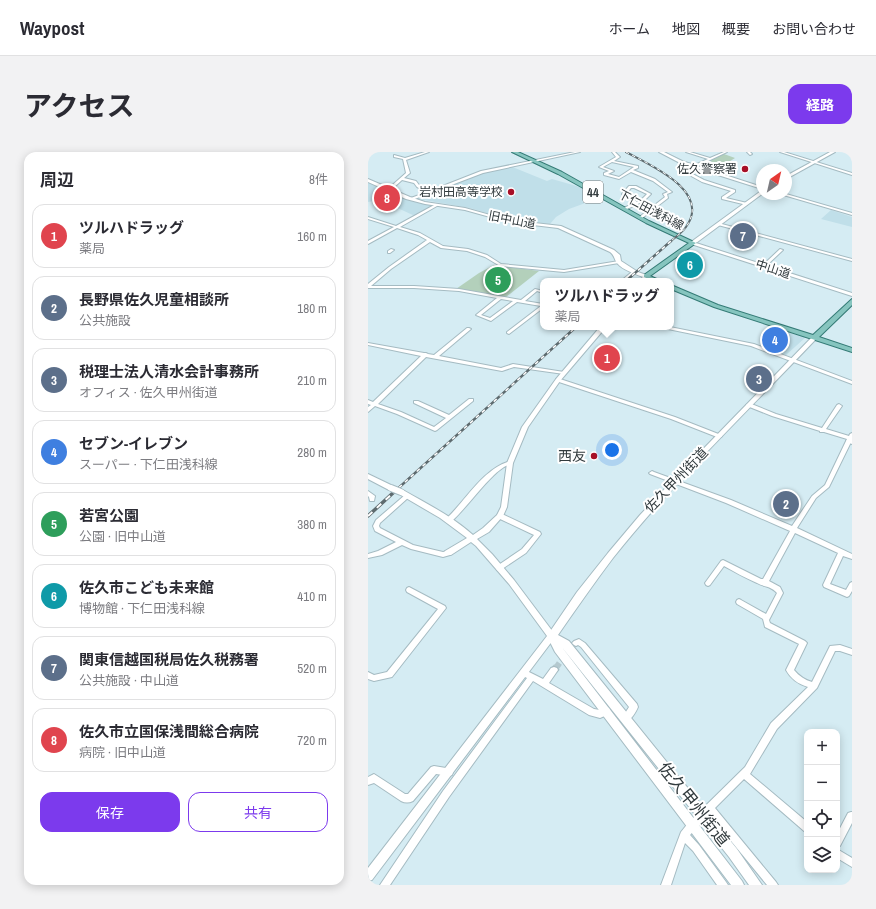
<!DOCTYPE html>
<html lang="ja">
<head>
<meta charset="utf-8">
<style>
  body { margin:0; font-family:"Archivo Narrow","Noto Sans JP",sans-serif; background:#f2f2f3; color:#2b2b33 }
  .controls { position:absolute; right:12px; bottom:12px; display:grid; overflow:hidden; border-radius:8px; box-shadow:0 2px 10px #0003 }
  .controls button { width:36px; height:36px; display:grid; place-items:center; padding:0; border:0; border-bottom:1px solid #e1e1e2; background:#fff; color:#2b2b33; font:20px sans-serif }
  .compass { position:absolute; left:388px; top:12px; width:36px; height:36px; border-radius:50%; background:#fff; box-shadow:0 2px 10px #0003; rotate:34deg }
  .you { position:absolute; left:244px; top:298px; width:14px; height:14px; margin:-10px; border:3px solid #fff; border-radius:50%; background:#1a73e8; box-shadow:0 0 0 6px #1a73e833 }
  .badge { display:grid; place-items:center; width:26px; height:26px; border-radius:50%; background:#7c3aed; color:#fff; font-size:13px; font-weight:700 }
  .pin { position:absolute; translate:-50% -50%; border:2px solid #fff; box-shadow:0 1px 4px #0006 }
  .popup { position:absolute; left:172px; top:126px; width:134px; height:52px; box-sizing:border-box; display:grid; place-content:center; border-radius:8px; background:#fff; filter:drop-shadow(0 1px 3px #0005); font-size:13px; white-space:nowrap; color:#7c7c81 }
  .popup b { font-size:15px; color:#2b2b33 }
  .popup::after { content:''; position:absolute; left:50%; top:100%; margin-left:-8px; border:8px solid transparent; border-top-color:#fff }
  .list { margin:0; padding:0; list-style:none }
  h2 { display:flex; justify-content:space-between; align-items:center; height:52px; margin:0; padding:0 16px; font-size:17px }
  h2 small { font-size:13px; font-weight:400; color:#7c7c81 }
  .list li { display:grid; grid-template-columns:26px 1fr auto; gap:12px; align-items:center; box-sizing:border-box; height:64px; margin:0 8px 8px; padding:0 8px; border:1px solid #e1e1e2; border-radius:12px }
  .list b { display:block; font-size:15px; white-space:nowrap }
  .list p { margin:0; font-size:13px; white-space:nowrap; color:#7c7c81 }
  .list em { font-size:13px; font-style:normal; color:#7c7c81 }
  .actions { display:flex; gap:8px; padding:12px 16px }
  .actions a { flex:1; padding:9px 0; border:1px solid #7c3aed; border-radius:12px; text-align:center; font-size:14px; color:#7c3aed }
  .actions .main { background:#7c3aed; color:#fff }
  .icon { flex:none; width:22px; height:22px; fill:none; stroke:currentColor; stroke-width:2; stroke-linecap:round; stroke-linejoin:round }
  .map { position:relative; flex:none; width:484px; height:733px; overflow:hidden; border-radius:12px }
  header { display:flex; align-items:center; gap:24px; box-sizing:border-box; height:56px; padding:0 20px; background:#fff; border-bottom:1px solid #e1e1e2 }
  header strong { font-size:19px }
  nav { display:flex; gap:22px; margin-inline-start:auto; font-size:14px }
  .intro { display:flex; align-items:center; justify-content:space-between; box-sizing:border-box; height:96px; padding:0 24px }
  h1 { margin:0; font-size:28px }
  .button { padding:10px 18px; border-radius:12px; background:#7c3aed; color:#fff; font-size:14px; font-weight:700 }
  main { display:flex; gap:24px; padding:0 24px }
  aside { flex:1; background:#fff; border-radius:12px; box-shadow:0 2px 10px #0003 }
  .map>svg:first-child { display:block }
  .built { fill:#c0dfe9 }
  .green { fill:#b3d0bb }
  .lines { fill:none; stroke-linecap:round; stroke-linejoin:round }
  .minor-tunnel-far1 { stroke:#b4c9cf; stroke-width:6; stroke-dasharray:6 3; stroke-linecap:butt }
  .minor-tunnel { stroke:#b4c9cf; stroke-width:8; stroke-dasharray:8 4; stroke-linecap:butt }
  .minor-casing { stroke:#a5bbc2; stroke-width:2 }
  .tertiary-casing { stroke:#a5bbc2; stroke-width:2 }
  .secondary-casing { stroke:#a5bbc2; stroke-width:2 }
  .primary-casing { stroke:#347b76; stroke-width:2 }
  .minor { fill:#fff; fill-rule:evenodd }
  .tertiary { fill:#fff; fill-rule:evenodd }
  .secondary { fill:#fff; fill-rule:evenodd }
  .primary { fill:#86c5bf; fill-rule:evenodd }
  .rail-far2-casing { stroke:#5e6b6f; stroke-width:2 }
  .rail-far1-casing { stroke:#5e6b6f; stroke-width:2.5 }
  .rail-casing { stroke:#5e6b6f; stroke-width:3.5 }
  .rail-far2 { stroke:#fff; stroke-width:1; stroke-dasharray:3.5; stroke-linecap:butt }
  .rail-far1 { stroke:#fff; stroke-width:1.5; stroke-dasharray:4; stroke-linecap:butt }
  .rail { stroke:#fff; stroke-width:2; stroke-dasharray:6; stroke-linecap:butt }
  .tertiary-bridge-casing { stroke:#a5bbc2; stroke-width:8; stroke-linecap:butt }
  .tertiary-bridge { stroke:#fff; stroke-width:6 }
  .poi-dot { fill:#a70f27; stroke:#fff; stroke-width:1.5 }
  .labels { text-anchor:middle; stroke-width:4; stroke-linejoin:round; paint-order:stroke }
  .far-poi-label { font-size:12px; fill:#323b3e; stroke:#fff; text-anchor:end }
  .far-street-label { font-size:12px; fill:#323b3e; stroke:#fff }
  .shield { fill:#fff; stroke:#707678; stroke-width:1 }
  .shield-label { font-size:13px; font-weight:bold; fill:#323b3e }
  .poi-label { font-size:14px; fill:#323b3e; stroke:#fff; text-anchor:end }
  .street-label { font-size:14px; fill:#323b3e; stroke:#fff }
  .near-street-label { font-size:17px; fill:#323b3e; stroke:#fff }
</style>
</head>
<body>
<header>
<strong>Waypost</strong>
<nav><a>ホーム</a><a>地図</a><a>概要</a><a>お問い合わせ</a></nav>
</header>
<div class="intro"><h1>アクセス</h1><a class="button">経路</a></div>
<main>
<aside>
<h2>周辺<small>8件</small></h2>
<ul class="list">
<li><span class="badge" style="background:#e0444e">1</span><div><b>ツルハドラッグ</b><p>薬局</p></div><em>160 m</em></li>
<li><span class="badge" style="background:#5c6f8a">2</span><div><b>長野県佐久児童相談所</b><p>公共施設</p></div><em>180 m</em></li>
<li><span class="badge" style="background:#5c6f8a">3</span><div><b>税理士法人清水会計事務所</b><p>オフィス · 佐久甲州街道</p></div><em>210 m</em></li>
<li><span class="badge" style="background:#3f7fe0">4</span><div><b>セブン-イレブン</b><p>スーパー · 下仁田浅科線</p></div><em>280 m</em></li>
<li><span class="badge" style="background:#2e9e5b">5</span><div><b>若宮公園</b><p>公園 · 旧中山道</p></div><em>380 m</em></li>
<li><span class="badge" style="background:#0f9aa8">6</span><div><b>佐久市こども未来館</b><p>博物館 · 下仁田浅科線</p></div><em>410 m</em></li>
<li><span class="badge" style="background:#5c6f8a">7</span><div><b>関東信越国税局佐久税務署</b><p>公共施設 · 中山道</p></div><em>520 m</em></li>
<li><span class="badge" style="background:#e0444e">8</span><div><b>佐久市立国保浅間総合病院</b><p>病院 · 旧中山道</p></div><em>720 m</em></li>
</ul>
<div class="actions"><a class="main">保存</a><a>共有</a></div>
</aside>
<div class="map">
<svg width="484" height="733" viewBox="0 0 484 733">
  <rect width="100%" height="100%" fill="#d5ecf3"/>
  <path class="built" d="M142,14L179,29L184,27L212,35L231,46L201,57L188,65L182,72L139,67L102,56L50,47L108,22Z
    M0,30L50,50L64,53L47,64L12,48L0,50Z
    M463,58L484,65V75L453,67Z
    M408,175L438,185L418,203L393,195L401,185L399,184Z"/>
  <path class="green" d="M356,2L367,6L356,13L341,9Z
    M126,113L171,119L138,145L88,137L111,121Z"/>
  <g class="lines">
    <path class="minor-tunnel-far1" d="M188,516L197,503"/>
    <path class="minor-tunnel" d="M186,518L189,515"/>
    <g class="minor-casing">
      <path id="minor" d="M57,0H61L38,8L42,21L36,26L48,29L51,33L62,39L113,19L207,0H212L115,21L44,48L42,47L43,46L59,40L49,35L46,31L34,28L23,38H21V36L38,21L35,7L26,5V3L37,6Z
        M244,0H247L252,5L246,9L270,14V16L265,18L287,27L304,40L299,42L300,46L273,67L270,66L297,45L295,42L300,40L285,29L263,20L251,27L236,23V21L241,19L231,15L248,5ZM244,10L266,15L251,25L240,22L246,19L235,15Z
        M318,0H322L342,6L356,0H359L319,19L336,28L367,38V40L358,46L379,51V53L354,47V45L363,39L334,30L316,20V18L340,7Z
        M379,0H382L384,2L382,3Z
        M412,0H416L484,21V23Z
        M261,34H268L283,42L276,49L257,58L255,57L256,56L266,51L254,42ZM263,36H266L279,42L274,47L269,50L258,42Z
        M68,52L70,53L69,54L32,75L52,81L75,94L100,97L119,103L133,112L196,118L251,109L253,110L251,111L196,120L132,114L117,105L99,99L73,96L62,90L23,117L3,134H46L91,137L153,148L167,137L175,139V141L169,139L157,149L175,152V156L141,182L139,181V180L173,154L149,150L123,169L108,163L129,146L91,139L46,136H0V132L21,115L59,88L50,83L29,76L0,92V89L26,75L0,67V65L28,74ZM133,147L145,149L122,166L113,163Z
        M350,71L484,107V109L350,73Z
        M23,97L26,98L22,101H20V99Z
        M412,97L415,98L397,115H395V113Z
        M265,119L268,120L257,129H253Z
        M293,175H302L386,192L484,229V232L383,194L295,176Z
        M99,176H101L103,177L71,204L133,216L145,212L196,220L198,221L196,222L146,215L134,219L58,205L10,252L33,260L66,275L78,266L46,251V249H50L81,263L101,247H105V249L69,278L67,279L29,262L7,254L0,260V255L3,253L0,252V248L5,250L53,204L0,193V191L56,201H58L60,202L66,203Z
        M188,227H192L307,265L353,283L354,284L353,285H349L303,267L188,229Z
        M381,251L408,262L454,276L469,253L471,252L474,254L458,277L481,284L482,282L484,281V288L461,335L448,346L429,376L484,402V407L475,404L462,432L478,438L482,431L484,430V439L481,444L479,445L456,435L455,433L470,401L427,381L401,429L412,435L415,441L401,468L402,471L437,489L439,491L426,518C431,524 437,528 444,530L462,494L472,493L484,497V503L472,499H467L449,536L409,577L382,622L439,670V680L436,679L376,627L347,656L408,730L410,733H399L341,662L322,683L331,693L358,730L360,733H349L325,699L317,691L303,733H293L313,680L321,670L377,615L403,571L440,535C430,532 423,527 418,518L431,492L397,475L395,467L369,452L368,450L369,448L371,447L373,448L398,462L409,441C403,434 396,435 389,431C377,426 367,420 356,414L342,433L340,434L338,433L337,431L353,409L355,408L393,427H395L422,379L358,351L282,322L281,321L284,319L286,320L363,348L424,374L444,344L457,333L479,287L456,280H452V279L404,264L379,254L378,253Z
        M142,309L145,311C142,313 140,313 136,315C133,317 129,320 126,323C111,337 99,355 83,370H79L78,368L79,366C99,347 114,318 142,309Z
        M0,339L7,344L6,349H2L1,345L0,344Z
        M39,342L42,344L41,345L12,371L11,374L12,376L45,393L75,400L80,399H82L83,401L82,403L75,405L43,397L34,393L14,403L0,406V402L10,399L28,390L7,379L5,374L8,368L37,343Z
        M130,362H134L172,380L173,382L158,401L131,419L129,418L128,416L129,414L154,397L166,383L130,366L129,364Z
        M41,435L77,454L78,456L24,525L6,529L0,527V520L6,523L19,520L70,457L39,440L38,438L39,436Z
        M211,487L217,491L269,552L270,555C268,560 263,568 258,570L255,569L254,566L261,555L213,495L210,493L208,494L206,493L204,491L206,489Z
        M186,515L189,516L190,518L181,531L226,557L232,558L238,555L241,556L242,559L241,562L232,566L221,563L165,529L81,645L22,733H12L75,639L159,526L153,523L152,521L153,519L156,518L159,519L175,527L183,516Z
        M66,614L84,617L85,620L84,623L81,624L68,622L45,649C41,651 37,651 33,649L6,631L0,633V625L6,622L37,642H40L63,615Z
        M483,660H484V671L472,694L469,695V682L480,661Z
        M469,697L484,706V715L469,706Z"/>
    </g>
    <g class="tertiary-casing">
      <path id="tertiary" d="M462,0H467L418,27V24Z
        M393,39H394V42L328,91L484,141V144L323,92V90Z
        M276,123L280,124L276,129H272Z
        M232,175H238L192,229L160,275L145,311L139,355L135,364L121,380L109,387L124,402L146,428L188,484L4,728L0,729V716L179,484L141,432L108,394L103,390L83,403H77L76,401L77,399L99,386L72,366L31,342L30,340L31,338H35C59,352 84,364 105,383L115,376L129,363L133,355L139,311L154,275L188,227Z
        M481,287L484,288V292L479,290L478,289Z
        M0,322L25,334L26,336L25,338H21L0,327Z"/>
    </g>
    <g class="secondary-casing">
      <path id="secondary" d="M291,0H296L314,9L394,35V37L312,11Z
        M0,27L42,45L57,50L97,56L140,68L193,74L246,98L252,103L253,109L270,120L281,124L278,126C270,123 254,118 249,111C246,107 247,104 242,100L190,76L140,70L97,58L57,52L38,47L0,30Z
        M412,42H418L484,61V63Z
        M447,183L450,185L449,186C380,259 307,328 245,406C226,431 208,457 190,483L201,489L369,697L394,733H381L361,705L193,494L374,729L376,733H363L187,500L179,484L209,440L240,401L272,363L306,327L445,184Z"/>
    </g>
    <g class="primary-casing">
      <path id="primary" d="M144,0H150L194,20L281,69L328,91L282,124L293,129H285L276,125V123L321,91L278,71L190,22Z
        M303,133L350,153L445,183L484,147V153L451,185L484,196V200L346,155L303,137Z"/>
    </g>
    <use href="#minor" class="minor"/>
    <use href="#tertiary" class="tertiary"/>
    <use href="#secondary" class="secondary"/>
    <use href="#primary" class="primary"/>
    <g class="rail-far2-casing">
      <path id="rail-far2" d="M258,0C282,13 344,39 318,75C314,81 307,85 302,90"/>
    </g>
    <g class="rail-far1-casing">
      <path id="rail-far1" d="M258,129L303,89
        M25,341L208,175"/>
    </g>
    <g class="rail-casing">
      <path id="rail" d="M0,364L26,340"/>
    </g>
    <use href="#rail-far2" class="rail-far2"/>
    <use href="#rail-far1" class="rail-far1"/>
    <use href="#rail" class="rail"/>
    <g class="tertiary-bridge-casing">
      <path id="tertiary-bridge" d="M23,336L33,340"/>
    </g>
    <use href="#tertiary-bridge" class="tertiary-bridge"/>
  </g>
  <g class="poi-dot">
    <circle cx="377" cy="17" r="4"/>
    <circle cx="143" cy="40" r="4"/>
    <circle cx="226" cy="304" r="4"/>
  </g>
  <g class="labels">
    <g class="far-poi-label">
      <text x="369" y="21">佐久警察署</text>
      <text x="135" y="44">岩村田高等学校</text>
    </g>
    <g class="far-street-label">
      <text transform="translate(283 58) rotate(28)" y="4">下仁田浅科線</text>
      <text transform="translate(144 68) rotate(11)" y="4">旧中山道</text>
      <text transform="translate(405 117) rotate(18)" y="4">中山道</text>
    </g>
    <rect class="shield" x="215" y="29" width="20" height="22" rx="3"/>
    <g class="shield-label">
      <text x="225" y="45">44</text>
    </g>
    <g class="poi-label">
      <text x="218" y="309">西友</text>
    </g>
    <g class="street-label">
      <text transform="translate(308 328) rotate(-46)" y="5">佐久甲州街道</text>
    </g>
    <g class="near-street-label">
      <text transform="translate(326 652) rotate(51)" y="6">佐久甲州街道</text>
    </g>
  </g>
</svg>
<div class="controls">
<button>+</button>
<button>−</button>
<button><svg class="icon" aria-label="locate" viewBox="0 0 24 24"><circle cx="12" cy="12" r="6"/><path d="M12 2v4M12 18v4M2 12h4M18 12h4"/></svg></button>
<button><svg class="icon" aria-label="layers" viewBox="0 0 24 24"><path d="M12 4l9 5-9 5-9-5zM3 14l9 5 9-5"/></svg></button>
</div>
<svg class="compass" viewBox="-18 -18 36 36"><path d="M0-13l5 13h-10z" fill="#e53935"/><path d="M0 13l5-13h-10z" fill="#7c7c81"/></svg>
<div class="you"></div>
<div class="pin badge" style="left:239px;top:206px;background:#e0444e">1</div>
<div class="popup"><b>ツルハドラッグ</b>薬局</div>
<div class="pin badge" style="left:418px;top:352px;background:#5c6f8a">2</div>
<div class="pin badge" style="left:391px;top:227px;background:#5c6f8a">3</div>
<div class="pin badge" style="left:407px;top:188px;background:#3f7fe0">4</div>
<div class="pin badge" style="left:130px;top:128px;background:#2e9e5b">5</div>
<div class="pin badge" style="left:322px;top:113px;background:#0f9aa8">6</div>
<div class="pin badge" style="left:375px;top:84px;background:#5c6f8a">7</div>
<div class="pin badge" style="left:19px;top:46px;background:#e0444e">8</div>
</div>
</main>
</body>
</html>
